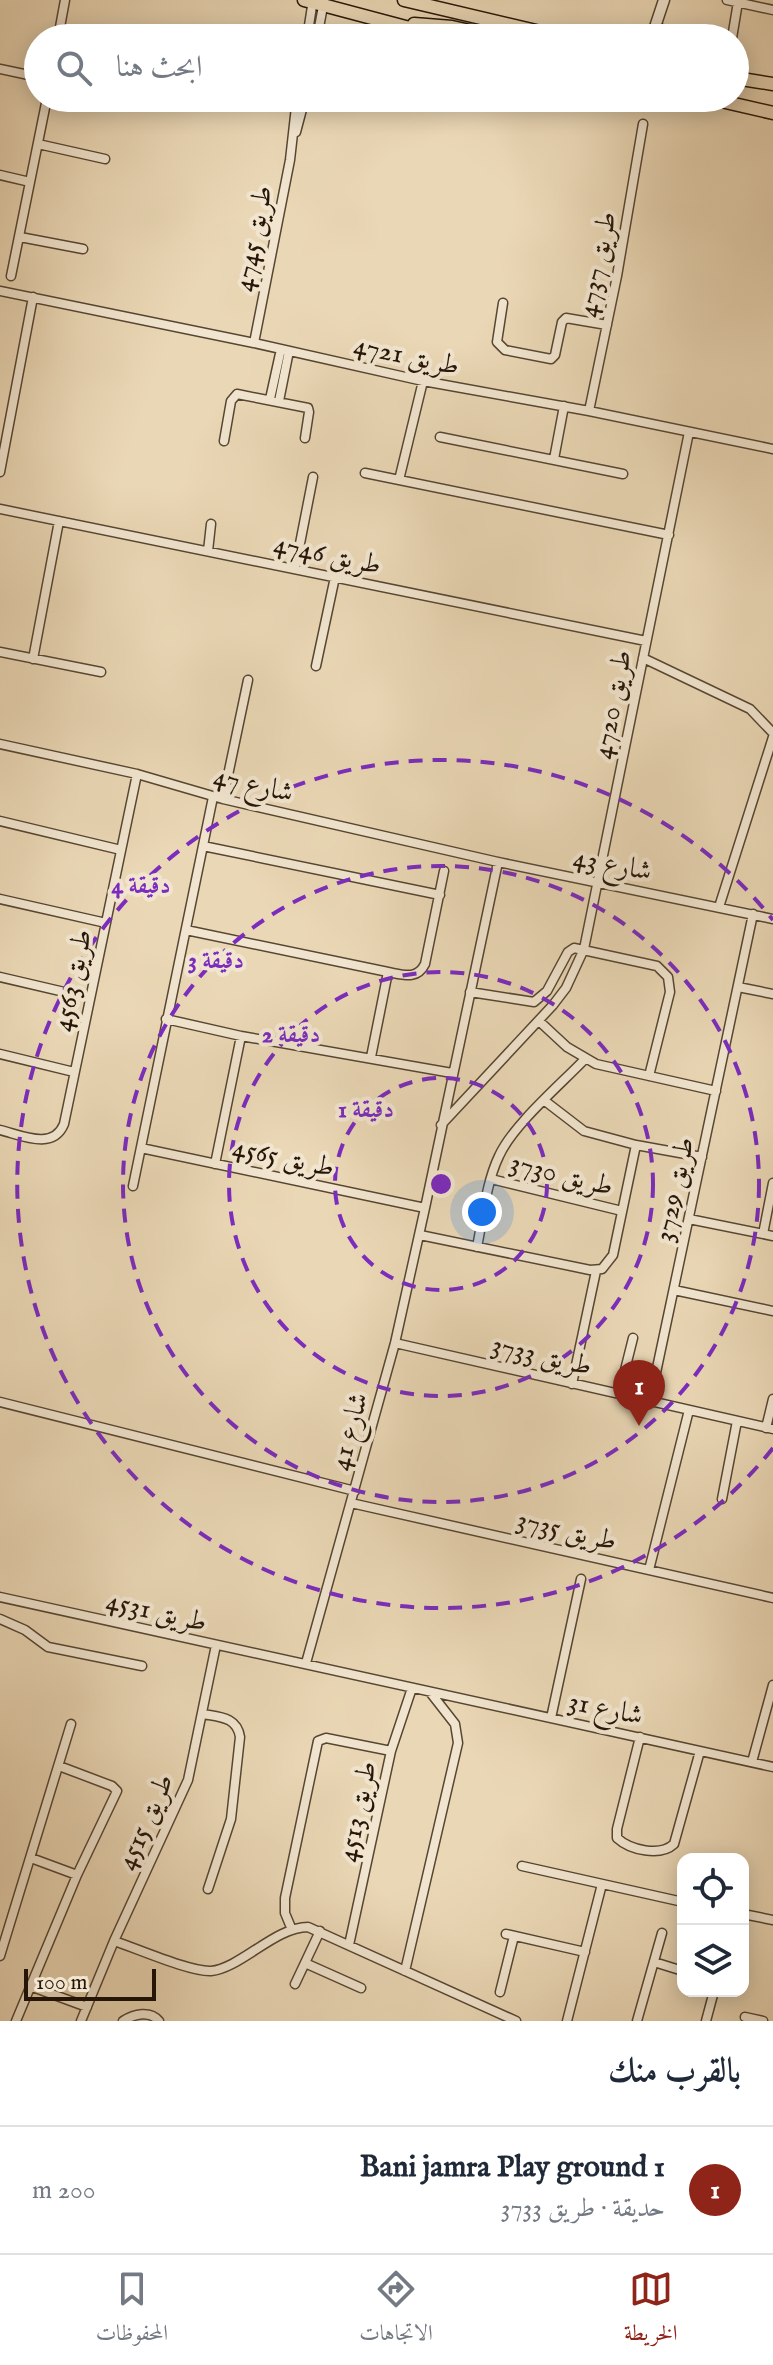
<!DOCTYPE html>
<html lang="ar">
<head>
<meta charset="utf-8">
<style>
  body { margin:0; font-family:"IM FELL English",Amiri,serif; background:#f6f6f7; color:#1f2937; direction:rtl }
  .controls { position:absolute; right:24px; bottom:24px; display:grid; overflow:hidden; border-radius:16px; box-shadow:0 4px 20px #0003 }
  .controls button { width:72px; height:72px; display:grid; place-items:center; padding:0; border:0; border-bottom:2px solid #e0e1e3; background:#fff; color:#1f2937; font:40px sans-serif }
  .scale { position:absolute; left:24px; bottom:20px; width:132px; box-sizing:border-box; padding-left:8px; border:4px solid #261608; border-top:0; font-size:22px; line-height:28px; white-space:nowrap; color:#261608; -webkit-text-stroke:6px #f1e5cf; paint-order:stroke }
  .you { position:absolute; left:482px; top:1212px; width:28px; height:28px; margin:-20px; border:6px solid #fff; border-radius:50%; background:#1a73e8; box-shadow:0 0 0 12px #1a73e833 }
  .badge { display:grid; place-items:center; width:52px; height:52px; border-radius:50%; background:#8f2418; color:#fff; font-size:26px; font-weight:700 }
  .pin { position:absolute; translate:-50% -66px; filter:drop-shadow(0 2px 4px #0008) }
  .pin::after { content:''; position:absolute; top:42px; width:28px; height:24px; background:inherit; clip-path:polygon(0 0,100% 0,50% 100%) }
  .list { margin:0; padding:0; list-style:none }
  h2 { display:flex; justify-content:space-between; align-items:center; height:104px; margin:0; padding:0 32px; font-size:34px }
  h2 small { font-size:26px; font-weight:400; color:#747a83 }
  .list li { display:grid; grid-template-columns:52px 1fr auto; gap:24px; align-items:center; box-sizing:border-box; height:128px; padding:0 32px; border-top:2px solid #e0e1e3 }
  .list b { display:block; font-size:30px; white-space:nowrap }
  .list p { margin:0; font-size:26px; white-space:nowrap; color:#747a83 }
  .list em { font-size:26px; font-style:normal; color:#747a83 }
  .icon { flex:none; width:44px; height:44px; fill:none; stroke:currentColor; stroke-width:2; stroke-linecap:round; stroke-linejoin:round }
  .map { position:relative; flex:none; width:773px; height:2021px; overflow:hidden; direction:ltr }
  .search { position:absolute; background:#fff; box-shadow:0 4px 20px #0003; left:24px; right:24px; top:24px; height:88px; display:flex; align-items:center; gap:20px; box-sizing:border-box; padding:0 28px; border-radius:44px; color:#747a83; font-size:30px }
  .sheet { height:232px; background:#fff }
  nav { display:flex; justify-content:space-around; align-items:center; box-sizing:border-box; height:112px; border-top:2px solid #e0e1e3; background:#fff; font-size:22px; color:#747a83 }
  nav a { display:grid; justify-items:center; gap:4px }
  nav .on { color:#8f2418 }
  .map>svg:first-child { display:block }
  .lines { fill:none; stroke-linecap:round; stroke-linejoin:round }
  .minor-casing { stroke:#574633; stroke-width:11 }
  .tertiary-casing { stroke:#574633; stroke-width:13 }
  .primary-casing { stroke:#261608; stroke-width:15 }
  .minor { stroke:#f1e5cf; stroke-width:8 }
  .tertiary { stroke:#f1e5cf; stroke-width:10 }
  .primary { stroke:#ead7b5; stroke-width:12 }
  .ring { fill:none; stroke:#7b2cbf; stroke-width:4; stroke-dasharray:14 10 }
  .labels { text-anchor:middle; stroke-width:8; stroke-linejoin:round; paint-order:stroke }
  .street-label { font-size:28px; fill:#261608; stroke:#f1e5cf }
  .centre { fill:#7b2cbf; stroke:#f1e5cf; stroke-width:4 }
  .ring-label { font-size:24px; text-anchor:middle; font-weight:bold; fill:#7b2cbf; stroke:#f1e5cf; stroke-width:8; stroke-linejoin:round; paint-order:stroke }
</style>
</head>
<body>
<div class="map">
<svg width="773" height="2021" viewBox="0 0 773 2021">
  <rect width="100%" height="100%" fill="#ead7b5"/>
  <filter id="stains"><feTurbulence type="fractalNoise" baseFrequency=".0025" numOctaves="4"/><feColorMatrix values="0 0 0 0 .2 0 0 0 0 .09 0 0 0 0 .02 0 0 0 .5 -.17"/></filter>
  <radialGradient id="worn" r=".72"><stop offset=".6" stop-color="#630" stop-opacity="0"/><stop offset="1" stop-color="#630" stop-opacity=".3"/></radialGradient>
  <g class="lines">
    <g class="minor-casing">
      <path id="minor" d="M727,0L773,10
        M58,38L65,0
        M307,38L313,0
        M317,38L324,1
        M732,38L738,2
        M0,69L38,77
        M296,132L305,98
        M38,144L105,159
        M0,175L30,182
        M20,237L83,249
        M11,276L47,98
        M0,291L254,343L423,381L589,411L773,449
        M503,303L497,342L505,350L551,359L555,355L562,322L566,318L607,325
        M254,343L290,160L297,98
        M270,399L281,349
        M279,401L289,351
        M589,411L617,276L643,124
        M440,437L623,474
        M224,441L231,401L237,394L308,408L309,412L305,438
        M554,459L564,406
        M0,472L33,297
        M365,473L669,535
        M399,480L423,381
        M0,509L646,641
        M208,551L211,524
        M295,569L313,477
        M0,652L101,672
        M643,658L750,709L773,733
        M33,659L59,521
        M316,666L335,577
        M0,744L137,774L223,799L498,862L773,919
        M223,799L248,680
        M0,821L121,850
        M203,846L440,895
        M0,899L106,923
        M719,907L773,737
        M186,930L388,972
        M0,977L90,998
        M738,987L773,994
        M470,992L534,1002L547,991L568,952L574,948L657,966L668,977L670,992L649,1076
        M166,1019L241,1036L452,1073
        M539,1021L567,1047L596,1064L716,1091
        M0,1054L74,1072
        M371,1057L388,972C404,975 417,980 425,964L444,871
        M545,1101L584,1131L636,1145L702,1157
        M441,1125L553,1005L566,988L584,949L689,432
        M0,1130C21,1135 53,1151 64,1124L137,774
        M141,1148L425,1208L395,1343L306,1663
        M215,1164L241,1036
        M491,1179L622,1211
        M133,1186L213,797
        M425,1208L498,862
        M689,1219L773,1236
        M763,1234L773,1183
        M420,1235L590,1270L602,1269L613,1255L636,1145
        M477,1247C483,1218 486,1183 499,1156C513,1125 560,1085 585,1059
        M674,1290L773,1311
        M395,1343L773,1429
        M572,1384L596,1271
        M619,1394L633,1338
        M650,1401L753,914
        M0,1402L355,1491
        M766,1428L773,1399
        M722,1499L737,1421
        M351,1503L773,1598
        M649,1570L689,1410
        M0,1597L773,1767
        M0,1619L25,1630L48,1647L142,1666
        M203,1714C220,1717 237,1717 240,1737L231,1819L208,1889
        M551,1718L581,1579
        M640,1737L617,1829V1838C630,1850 660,1857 674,1844L700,1751
        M752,1762L773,1685
        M31,1858L77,1875
        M522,1866L683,1902
        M743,1914L773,1920
        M292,1930L285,1913V1898L318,1741L326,1738L391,1751
        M506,1934L585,1952
        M114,1941C136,1948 190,1972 211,1971C241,1968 275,1927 308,1927L516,2021
        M349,1945L391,1751L412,1688
        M0,1956L71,1724
        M654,1962L683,1971
        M305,1963L361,1988
        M405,1971L458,1743L455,1724L430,1692
        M295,1984L320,1931
        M30,1986L87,2007
        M500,1992L514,1936
        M745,2017L763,2021
        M16,2021L77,1875L117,1791L112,1786L59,1766
        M81,2021L114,1941L188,1780L216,1645
        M123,2021C134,2014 150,2010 159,2021
        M567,2021L602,1884
        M637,2021L662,1933
        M706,2021L714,1991"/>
    </g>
    <g class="tertiary-casing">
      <path id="tertiary" d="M652,36L664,0"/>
    </g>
    <g class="primary-casing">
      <path id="primary" d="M304,0L447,38
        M404,0L566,38
        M414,24L452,27L501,38
        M662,31L665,38
        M645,38L654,30
        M735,78L773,84
        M708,98L773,113"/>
    </g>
    <use href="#minor" class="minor"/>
    <use href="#tertiary" class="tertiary"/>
    <use href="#primary" class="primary"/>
  </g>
  <g class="ring">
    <circle cx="441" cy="1184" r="106"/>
    <circle cx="441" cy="1184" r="212"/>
    <circle cx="441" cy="1184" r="318"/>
    <path d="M773 1448A424 424 0 1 1 773 920"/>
  </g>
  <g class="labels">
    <g class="street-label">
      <text transform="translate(252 238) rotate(-79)" y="10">طريق 4745</text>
      <text transform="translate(596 264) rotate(-79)" y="10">طريق 4737</text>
      <text transform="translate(407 354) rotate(12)" y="10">طريق 4721</text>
      <text transform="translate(328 553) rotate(12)" y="10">طريق 4746</text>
      <text transform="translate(611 704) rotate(-79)" y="10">طريق 4720</text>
      <text transform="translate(254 783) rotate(13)" y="10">شارع 47</text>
      <text transform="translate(613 863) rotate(11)" y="10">شارع 43</text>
      <text transform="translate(71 980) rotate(-78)" y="10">طريق 4563</text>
      <text transform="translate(284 1156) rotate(12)" y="10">طريق 4565</text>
      <text transform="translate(562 1173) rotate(14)" y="10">طريق 3730</text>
      <text transform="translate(673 1189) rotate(-78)" y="10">طريق 3729</text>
      <text transform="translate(542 1354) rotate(13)" y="10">طريق 3733</text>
      <text transform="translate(348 1431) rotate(-75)" y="10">شارع 41</text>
      <text transform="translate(567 1529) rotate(13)" y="10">طريق 3735</text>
      <text transform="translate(157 1610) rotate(13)" y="10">طريق 4531</text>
      <text transform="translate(606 1707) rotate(12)" y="10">شارع 31</text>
      <text transform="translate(356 1811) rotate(-78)" y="10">طريق 4513</text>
      <text transform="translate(144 1821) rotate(-66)" y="10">طريق 4515</text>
    </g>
  </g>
  <circle cx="441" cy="1184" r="12" class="centre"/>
  <g class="ring-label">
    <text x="141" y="893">4 دقيقة</text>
    <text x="216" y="968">3 دقيقة</text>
    <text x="291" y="1042">2 دقيقة</text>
    <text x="366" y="1117">1 دقيقة</text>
  </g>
  <rect width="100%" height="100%" filter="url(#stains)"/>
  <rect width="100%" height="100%" fill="url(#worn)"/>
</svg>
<div class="controls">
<button><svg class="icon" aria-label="locate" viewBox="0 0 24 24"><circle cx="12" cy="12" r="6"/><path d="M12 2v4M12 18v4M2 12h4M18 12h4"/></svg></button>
<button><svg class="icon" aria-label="layers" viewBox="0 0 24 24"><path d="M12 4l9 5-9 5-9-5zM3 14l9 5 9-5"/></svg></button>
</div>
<div class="scale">100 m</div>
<div class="you"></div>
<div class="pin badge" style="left:639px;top:1426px">1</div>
<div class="search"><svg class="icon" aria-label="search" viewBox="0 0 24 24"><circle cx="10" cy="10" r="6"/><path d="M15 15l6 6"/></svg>ابحث هنا</div>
</div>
<section class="sheet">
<h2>بالقرب منك<small></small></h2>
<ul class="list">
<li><span class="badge">1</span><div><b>Bani jamra Play ground 1</b><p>حديقة · طريق 3733</p></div><em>200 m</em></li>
</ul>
</section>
<nav>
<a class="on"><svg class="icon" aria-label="map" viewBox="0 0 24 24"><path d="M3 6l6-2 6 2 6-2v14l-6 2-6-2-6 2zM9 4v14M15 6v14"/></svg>الخريطة</a>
<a><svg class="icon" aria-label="directions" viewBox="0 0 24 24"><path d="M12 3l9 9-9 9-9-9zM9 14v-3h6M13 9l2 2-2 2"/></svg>الاتجاهات</a>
<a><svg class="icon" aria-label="saved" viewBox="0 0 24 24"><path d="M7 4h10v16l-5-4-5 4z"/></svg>المحفوظات</a>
</nav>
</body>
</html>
